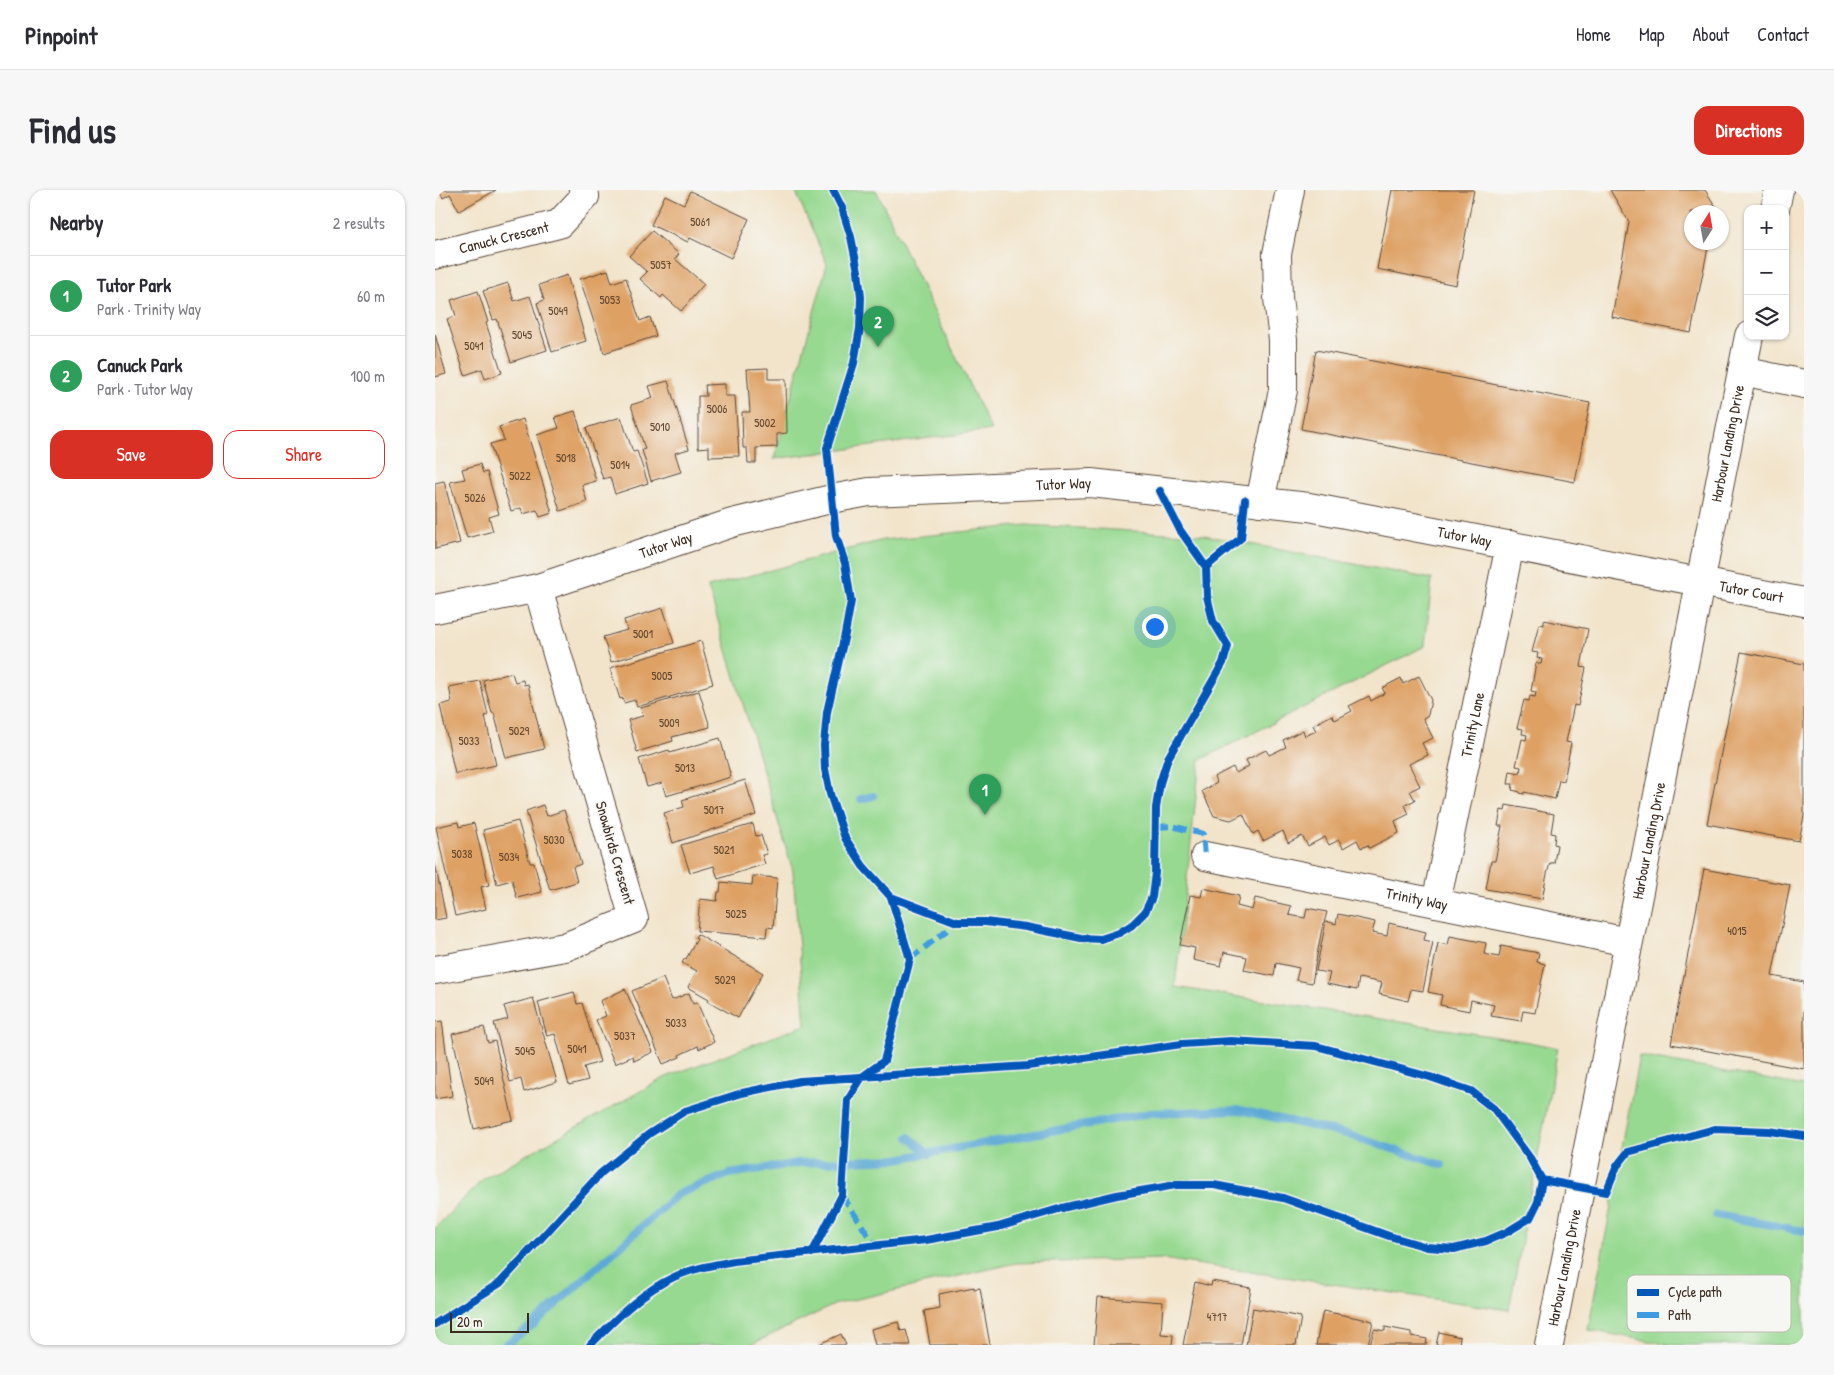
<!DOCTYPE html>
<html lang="en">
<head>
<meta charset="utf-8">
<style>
  body { margin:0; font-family:"Patrick Hand",sans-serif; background:#f7f7f7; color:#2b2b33 }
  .controls { position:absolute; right:15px; top:15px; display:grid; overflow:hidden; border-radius:10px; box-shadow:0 1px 4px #0004 }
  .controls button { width:45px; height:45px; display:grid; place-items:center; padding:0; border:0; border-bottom:1px solid #e1e1e2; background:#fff; color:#2b2b33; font:25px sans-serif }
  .compass { position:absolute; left:1249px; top:15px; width:45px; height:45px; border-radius:50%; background:#fff; box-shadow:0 1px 4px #0004; rotate:11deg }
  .scale { position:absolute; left:15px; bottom:12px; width:79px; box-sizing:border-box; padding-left:5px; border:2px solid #3b2a1e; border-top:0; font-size:14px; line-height:18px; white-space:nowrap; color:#3b2a1e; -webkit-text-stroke:4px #f6f6f2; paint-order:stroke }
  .you { position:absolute; left:719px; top:436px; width:18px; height:18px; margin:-12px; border:4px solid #fff; border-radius:50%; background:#1a73e8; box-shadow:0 0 0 8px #1a73e833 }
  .badge { display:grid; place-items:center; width:32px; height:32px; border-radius:50%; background:#d93025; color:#fff; font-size:16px; font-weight:700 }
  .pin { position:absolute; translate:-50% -41px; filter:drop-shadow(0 1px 2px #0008) }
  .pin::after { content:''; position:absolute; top:26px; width:18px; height:15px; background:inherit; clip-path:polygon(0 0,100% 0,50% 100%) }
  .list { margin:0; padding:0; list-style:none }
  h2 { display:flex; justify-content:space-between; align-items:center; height:65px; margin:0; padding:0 20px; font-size:21px }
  h2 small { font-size:16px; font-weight:400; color:#7c7c81 }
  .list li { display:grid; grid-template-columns:32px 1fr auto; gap:15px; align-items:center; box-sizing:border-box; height:80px; padding:0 20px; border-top:1px solid #e1e1e2 }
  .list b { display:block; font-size:19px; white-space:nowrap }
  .list p { margin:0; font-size:16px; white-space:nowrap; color:#7c7c81 }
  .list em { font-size:16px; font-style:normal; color:#7c7c81 }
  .actions { display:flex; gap:10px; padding:15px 20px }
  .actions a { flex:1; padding:11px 0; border:1px solid #d93025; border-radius:15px; text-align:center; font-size:18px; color:#d93025 }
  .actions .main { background:#d93025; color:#fff }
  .icon { flex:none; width:28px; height:28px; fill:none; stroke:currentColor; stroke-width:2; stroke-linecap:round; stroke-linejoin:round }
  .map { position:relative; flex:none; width:1369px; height:1155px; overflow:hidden; border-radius:15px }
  header { display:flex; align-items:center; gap:30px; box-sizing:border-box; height:70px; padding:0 25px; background:#fff; border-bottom:1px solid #e1e1e2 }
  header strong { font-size:24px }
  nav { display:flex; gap:28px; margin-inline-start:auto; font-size:18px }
  .intro { display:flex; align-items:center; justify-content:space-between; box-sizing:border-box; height:120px; padding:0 30px }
  h1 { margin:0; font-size:35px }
  .button { padding:12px 22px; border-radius:15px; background:#d93025; color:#fff; font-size:18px; font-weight:700 }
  main { display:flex; gap:30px; padding:0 30px }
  aside { flex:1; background:#fff; border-radius:15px; box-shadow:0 1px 4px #0004 }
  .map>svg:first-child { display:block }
  .green { fill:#97d991; stroke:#698258 }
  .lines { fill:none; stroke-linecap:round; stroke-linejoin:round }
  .stream { stroke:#5da9d6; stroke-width:8 }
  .building { fill:#dea063 }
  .minor-casing { stroke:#564638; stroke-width:30 }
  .minor { stroke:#fff; stroke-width:28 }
  .quiet { stroke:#3f9ce0; stroke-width:6; stroke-dasharray:12 6; stroke-linecap:butt }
  .cycleway-casing { stroke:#f6f6f2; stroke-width:11 }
  .cycleway { stroke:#0057b8; stroke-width:8 }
  .labels { text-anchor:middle; stroke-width:4; stroke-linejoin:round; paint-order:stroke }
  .number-label { font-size:12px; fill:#64482f }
  .street-label { font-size:15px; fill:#3b2a1e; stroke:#f6f6f2 }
  .key { fill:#f6f6f2; stroke:#beb9b2; stroke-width:1 }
  .key-label { font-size:14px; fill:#3b2a1e }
</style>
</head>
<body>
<header>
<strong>Pinpoint</strong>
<nav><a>Home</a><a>Map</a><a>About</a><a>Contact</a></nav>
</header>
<div class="intro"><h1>Find us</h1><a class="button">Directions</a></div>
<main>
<aside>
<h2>Nearby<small>2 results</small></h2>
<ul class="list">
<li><span class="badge" style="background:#2e9e5b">1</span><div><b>Tutor Park</b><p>Park · Trinity Way</p></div><em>60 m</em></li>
<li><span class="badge" style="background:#2e9e5b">2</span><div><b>Canuck Park</b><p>Park · Tutor Way</p></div><em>100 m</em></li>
</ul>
<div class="actions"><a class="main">Save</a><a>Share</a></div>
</aside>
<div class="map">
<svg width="1369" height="1155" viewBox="0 0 1369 1155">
  <rect width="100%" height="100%" fill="#f6f6f2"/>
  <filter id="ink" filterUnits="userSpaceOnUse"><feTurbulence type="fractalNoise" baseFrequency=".02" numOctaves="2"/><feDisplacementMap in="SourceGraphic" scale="10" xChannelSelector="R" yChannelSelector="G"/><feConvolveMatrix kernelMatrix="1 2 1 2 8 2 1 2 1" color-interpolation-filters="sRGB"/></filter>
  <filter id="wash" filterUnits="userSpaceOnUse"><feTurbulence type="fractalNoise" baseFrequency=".0096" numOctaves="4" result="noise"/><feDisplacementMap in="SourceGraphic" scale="20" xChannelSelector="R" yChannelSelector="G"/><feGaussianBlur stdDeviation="1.12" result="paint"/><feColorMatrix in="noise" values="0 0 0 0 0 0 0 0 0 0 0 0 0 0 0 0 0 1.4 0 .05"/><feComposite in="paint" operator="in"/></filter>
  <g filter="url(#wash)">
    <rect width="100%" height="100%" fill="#f2e4cb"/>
    <path class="green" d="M360,0H441L556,240L339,269L392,74Z
      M591,335L769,345L997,389L990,456L765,570L740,797L1094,852L1123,858L1074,1120L727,1069L581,1073L401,1114L315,1155H0V1038L48,989L231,887L370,835L358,681L273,397L448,350Z
      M1204,866L1369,896V1155H1237L1153,1140Z"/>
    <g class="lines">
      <path class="stream" d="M426,609L438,606
        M474,947L494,964
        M1281,1025L1369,1041
        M70,1155L98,1135L243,1004L294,984L363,973L462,969L716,923L805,920L911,944L1007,975"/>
    </g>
    <g id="blocks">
      <path class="building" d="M4,0H61L24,21L15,4L8,8Z
        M957,0H1039L1021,95L942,79Z
        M1175,0H1270L1281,17L1280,22H1256V52H1274L1256,143L1177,127L1194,32Z
        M255,1L314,29L296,68L255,48L253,52L216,35L230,5L249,14Z
        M217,41L244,64L240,69L269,94L246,121L228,105L226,108L205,89L212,82L194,66Z
        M173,80L177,93L191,88L205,131L215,127L221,146L169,163L145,89Z
        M132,85L151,151L117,162L102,113L109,110L104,95Z
        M73,93L79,111L95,106L112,160L76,172L62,129L58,130L48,101Z
        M43,101L53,132L51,133L67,183L50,189L47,179L30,185L12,129L21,126L16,110Z
        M0,144L11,184L0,187Z
        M881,160L1155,213L1140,292L866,239Z
        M333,178V189H351L352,243L342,244V257L321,258V273H313L312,258H308L307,222H315L312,179Z
        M233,191L254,259L240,263L246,282L216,291L207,260L210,259L196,215L218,208L214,196Z
        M290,194V206H300L304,266L274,267V257L263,258V206H271L270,195Z
        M140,221L161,291L147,295L152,312L125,321L102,245L124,238L120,227Z
        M186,227L198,262L202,261L213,293L180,304L175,287L168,289L151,238Z
        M88,229L117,323L105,327L102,320L88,324L86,318L76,321L55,254L69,250L64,237Z
        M45,274L48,283L52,282L64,324L54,327L58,341L32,348L15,292L30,289L27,279Z
        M9,291L25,353L0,359V293Z
        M228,418L239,453L176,472L168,447L192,440L189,430Z
        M1109,430L1153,439L1146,477L1151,478L1143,516L1139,515L1131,552L1136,553L1129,591L1124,590L1120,609L1089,602V604L1085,603V602L1077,600L1078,594H1073L1075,581L1085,583L1086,577L1081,576L1087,549L1091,550L1092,545L1087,544L1088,539L1082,538L1089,510L1094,511L1095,506L1100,507L1101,502L1096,501L1101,473L1106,474L1107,469L1102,468L1103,463L1097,462L1104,434L1109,435Z
        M266,451L278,494L202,517L200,510L189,513L187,508L185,509L175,478Z
        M1306,462L1369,474V626L1364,651L1272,634Z
        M77,483L80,492L88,490L89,495L93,494L109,559L71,568L59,523H57L48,490Z
        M984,486L996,510L993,525L988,528L998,548L987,553L993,565L974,574L985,596L975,601L980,610L970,615L974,624L960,631L964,643L934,658L933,655L926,658L922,650L908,658L904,650L894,655L890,647L873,656L867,646L853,653L848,641L828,651L823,641L818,644L808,624L796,630L779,626L767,601L782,593L779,587L798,577L801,583L814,576L811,570L831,560L834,565L851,557L848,550L868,540L870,546L881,541L878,535L897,525L900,530L917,521L914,516L934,506L936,511L950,503L947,498L966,488L968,494Z
        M45,491L53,525L50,526L61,575L20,584L5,515L17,512L14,497Z
        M264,501L275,537L237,547L238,551L202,562L193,530L208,526L206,518Z
        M285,548L296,587L231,606L227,593L212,597L204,569L234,560L235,563Z
        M310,590L321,625L238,653L229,623L249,617L247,610Z
        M108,615L112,626L129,620L146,674L138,677L142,692L115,700L91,621Z
        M1071,615L1119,624L1116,643L1120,644L1119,654L1122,655L1119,673H1115L1112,684L1107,709L1051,699L1056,671H1060L1067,636H1063L1066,620L1070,621Z
        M83,631L95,673H99L107,702L82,708L77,690L62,694L48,640Z
        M23,632L24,637L39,633L54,695L46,697L51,719L20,726L1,637Z
        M318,634L321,646L326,645L332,664L327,665L330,674L283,689L279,676L255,683L246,655Z
        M0,673L11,728L0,730Z
        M1269,679L1355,695L1337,786L1369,792V879L1236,854Z
        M318,686L342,688L338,738L332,737L331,747L262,741L265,709L282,711L283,702H285L286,692L317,695Z
        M768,698L804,706L802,716L817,720L820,708L856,716L854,725L870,728L872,718L892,722L889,733H888L877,793L861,790L864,778L841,773L839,786L809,780L812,767L789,762L786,776L758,770L760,758L745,755L755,705L766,707Z
        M903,724L940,732L937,743L952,746L954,733L991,742L989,750L998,752L988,801L976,799L973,811L944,804L947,793L924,788L922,800L892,794L895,783L881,781L891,731L901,734Z
        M262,744L328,783L303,828L273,811L274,809L253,797L262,781L247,773L250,768L251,769L262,749L260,748Z
        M1015,746L1051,753L1049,764L1064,767L1066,756L1104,763L1102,772L1110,774L1100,823L1088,821L1086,831L1056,826L1059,815L1036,810L1034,821L1005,815L1007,805L993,802L1003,753L1013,755Z
        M228,788L237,810L254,803L258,814L262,812L279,852L264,859L263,856L244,865L245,867L228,874L197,801Z
        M190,799L218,862L199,871L198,866L180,874L161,830L171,826L165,811Z
        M139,802L142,814L147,813L165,872L149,877L153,890L134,895L120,844L112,846L103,812Z
        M98,808L122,892L89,902L86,889L75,892L59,833L73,829L69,816Z
        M7,831L17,906L0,909V832Z
        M49,837L53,853L60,851L78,930L39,939L17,844Z
        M777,1091L816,1098L806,1155H748L760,1092L776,1096Z
        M539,1097V1099L545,1098L555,1155H495L489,1121L505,1118L504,1104Z
        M663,1107L728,1112L726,1144L738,1145L737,1155H659Z
        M818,1118L866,1127L861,1155H811Z
        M888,1121L938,1131L933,1155H881Z
        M463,1132L466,1141L471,1140L475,1155H440L436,1139Z
        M950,1137L976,1142V1146L992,1149L991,1155H935L939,1139L950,1141Z
        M1004,1142L1025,1147L1024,1155H1001Z
        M406,1144L411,1155H382Z"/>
    </g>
  </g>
  <g filter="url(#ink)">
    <use href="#blocks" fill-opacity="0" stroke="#564638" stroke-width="1"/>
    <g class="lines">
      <g class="minor-casing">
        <g id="minor">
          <path d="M1340,19L1344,0"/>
          <path id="s1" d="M0,65L124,34L150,6L148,0"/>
          <path d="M1307,181L1369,194"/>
          <path d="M825,312L848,200V150L843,108L842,64L855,0"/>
          <path id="s2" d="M0,419L103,398L297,333L396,309L434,302L656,293L874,317L1369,412"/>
          <path id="s3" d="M770,666L1193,752"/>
          <path id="s4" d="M1001,713L1075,355"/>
          <path d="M0,780L130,757L199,729L103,398"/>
          <path id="s5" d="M1114,1155L1314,146"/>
        </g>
      </g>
      <use href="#minor" class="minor"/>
      <path class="quiet" d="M722,637L737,636L768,644L770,666
        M475,769L522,732
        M407,1005L440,1056"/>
      <g class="cycleway-casing">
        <path id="cycleway" d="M771,377L806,348L810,310
          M456,707L522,732H550L591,737L646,748L666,749L684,743L697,735L710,722L717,707L720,683L721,618L725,593L733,568L788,473L793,456L778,431L772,406L771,377L745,340L725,301
          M1107,990L1171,1002L1182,976L1193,962L1280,939L1334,941L1369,946
          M377,1063L407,1005L413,910L427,887L449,871L475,769L456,707L428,676L410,648L395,604L390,579L389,555L392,522L410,444L416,411L410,373L401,346L392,258L419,173L425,138L426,107L423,81L416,47L407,18L398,0
          M0,1134L65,1093L166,983L214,944L250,921L307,903L365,891L593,876L747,854L796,851L881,856L995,887L1036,901L1059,919L1095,968L1107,990L1103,1012L1095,1028L1072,1042L1051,1051L1019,1059L992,1057L954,1046L848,1008L779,995H741L682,1005L627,1018L563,1037L491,1050L299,1071C279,1075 258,1078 239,1087C206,1102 180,1130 155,1155"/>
      </g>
      <use href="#cycleway" class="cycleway"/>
    </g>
  </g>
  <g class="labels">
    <g class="number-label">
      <text x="265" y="36">5061</text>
      <text x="226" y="79">5057</text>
      <text x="175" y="114">5053</text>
      <text x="123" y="125">5049</text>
      <text x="87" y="149">5045</text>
      <text x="39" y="160">5041</text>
      <text x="282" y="223">5006</text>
      <text x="330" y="237">5002</text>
      <text x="225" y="241">5010</text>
      <text x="131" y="272">5018</text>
      <text x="185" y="279">5014</text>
      <text x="85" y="290">5022</text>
      <text x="40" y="312">5026</text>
      <text x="208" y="448">5001</text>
      <text x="227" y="490">5005</text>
      <text x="234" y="537">5009</text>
      <text x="84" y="545">5029</text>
      <text x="34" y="555">5033</text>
      <text x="250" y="582">5013</text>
      <text x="279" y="624">5017</text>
      <text x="119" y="654">5030</text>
      <text x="289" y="664">5021</text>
      <text x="27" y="668">5038</text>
      <text x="74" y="671">5034</text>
      <text x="301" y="728">5025</text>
      <text x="1302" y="745">4015</text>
      <text x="290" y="794">5029</text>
      <text x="241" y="837">5033</text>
      <text x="190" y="850">5037</text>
      <text x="142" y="863">5041</text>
      <text x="90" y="865">5045</text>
      <text x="49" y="895">5049</text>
      <text x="782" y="1131">4717</text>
    </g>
    <g class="street-label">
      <text dy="5" stroke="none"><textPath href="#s1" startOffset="71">Canuck Crescent</textPath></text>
      <text dy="5" stroke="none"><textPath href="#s5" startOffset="919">Harbour Landing Drive</textPath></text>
      <text dy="5" stroke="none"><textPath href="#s2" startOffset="645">Tutor Way</textPath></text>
      <text dy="5" stroke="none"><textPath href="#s2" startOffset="1050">Tutor Way</textPath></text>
      <text dy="5" stroke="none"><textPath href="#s2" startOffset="240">Tutor Way</textPath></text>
      <text dy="5" stroke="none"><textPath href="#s2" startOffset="1342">Tutor Court</textPath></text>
      <text dy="5" stroke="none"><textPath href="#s4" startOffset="182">Trinity Lane</textPath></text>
      <text dy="5" stroke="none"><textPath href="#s5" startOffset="514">Harbour Landing Drive</textPath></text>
      <text transform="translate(180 663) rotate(74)" y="5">Snowbirds Crescent</text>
      <text dy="5" stroke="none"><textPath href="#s3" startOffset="216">Trinity Way</textPath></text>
      <text dy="5" stroke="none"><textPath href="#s5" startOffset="79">Harbour Landing Drive</textPath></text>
    </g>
  </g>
  <rect x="1192" y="1085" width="164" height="57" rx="8" class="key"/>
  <rect x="1202" y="1099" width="22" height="7" fill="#0057b8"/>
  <rect x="1202" y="1122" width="22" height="6" fill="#3f9ce0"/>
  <g class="key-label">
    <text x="1233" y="1107">Cycle path</text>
    <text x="1233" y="1130">Path</text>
  </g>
</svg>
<div class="controls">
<button>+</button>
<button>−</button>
<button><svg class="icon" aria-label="layers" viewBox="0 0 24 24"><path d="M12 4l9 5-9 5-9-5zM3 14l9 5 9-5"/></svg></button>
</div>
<svg class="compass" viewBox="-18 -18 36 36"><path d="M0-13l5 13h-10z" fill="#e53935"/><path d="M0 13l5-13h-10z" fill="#7c7c81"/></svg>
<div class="scale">20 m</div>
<div class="you"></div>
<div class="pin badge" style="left:550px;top:625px;background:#2e9e5b">1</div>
<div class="pin badge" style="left:443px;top:157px;background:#2e9e5b">2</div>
</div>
</main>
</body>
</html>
